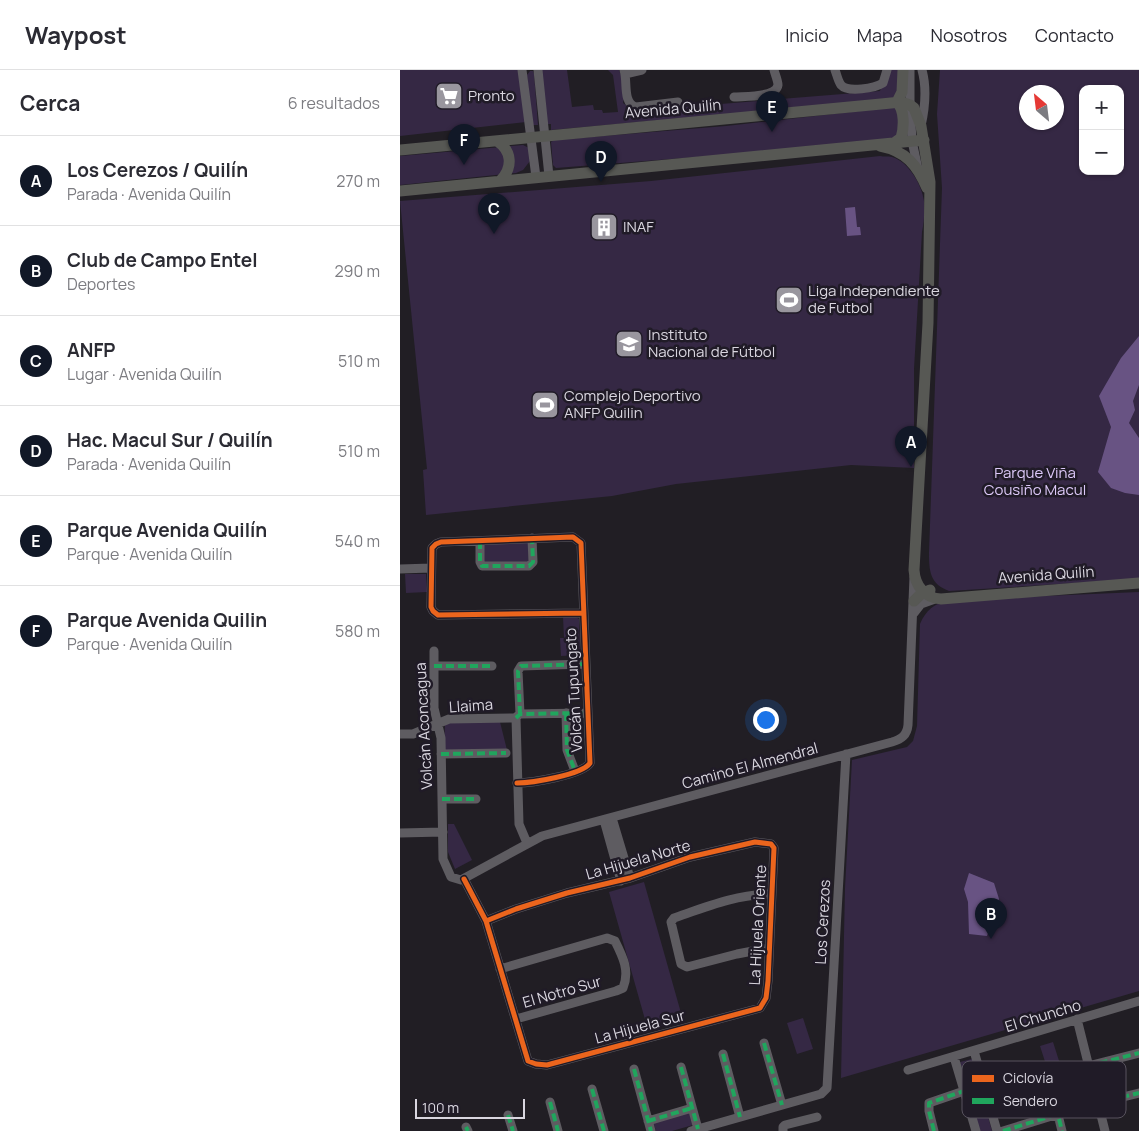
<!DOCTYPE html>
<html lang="es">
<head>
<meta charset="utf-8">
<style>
  body { margin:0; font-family:Manrope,sans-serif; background:#f7f7f7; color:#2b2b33 }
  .controls { position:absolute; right:15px; top:15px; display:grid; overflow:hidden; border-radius:10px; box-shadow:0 1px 4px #0004 }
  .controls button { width:45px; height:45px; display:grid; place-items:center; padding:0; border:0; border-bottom:1px solid #e1e1e2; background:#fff; color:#2b2b33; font:25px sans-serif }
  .compass { position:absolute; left:619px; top:15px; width:45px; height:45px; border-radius:50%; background:#fff; box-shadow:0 1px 4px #0004; rotate:332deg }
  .scale { position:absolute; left:15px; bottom:12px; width:110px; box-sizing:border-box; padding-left:5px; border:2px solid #d9d6df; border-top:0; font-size:14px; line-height:18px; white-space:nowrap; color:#d9d6df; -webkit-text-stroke:4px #201b27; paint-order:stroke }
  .you { position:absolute; left:365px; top:649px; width:18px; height:18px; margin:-12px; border:4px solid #fff; border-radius:50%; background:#1a73e8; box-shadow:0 0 0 8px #1a73e833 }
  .badge { display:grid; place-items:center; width:32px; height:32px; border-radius:50%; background:#111827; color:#fff; font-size:16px; font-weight:700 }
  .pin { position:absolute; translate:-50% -41px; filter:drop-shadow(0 1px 2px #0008) }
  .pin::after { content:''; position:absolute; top:26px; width:18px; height:15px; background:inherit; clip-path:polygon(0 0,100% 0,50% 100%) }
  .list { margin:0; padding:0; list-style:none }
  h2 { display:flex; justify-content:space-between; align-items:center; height:65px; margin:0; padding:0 20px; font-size:21px }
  h2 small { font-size:16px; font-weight:400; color:#7c7c81 }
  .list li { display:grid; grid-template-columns:32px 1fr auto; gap:15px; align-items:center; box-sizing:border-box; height:90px; padding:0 20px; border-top:1px solid #e1e1e2 }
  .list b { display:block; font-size:19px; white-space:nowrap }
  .list p { margin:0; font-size:16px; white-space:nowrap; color:#7c7c81 }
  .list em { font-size:16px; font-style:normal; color:#7c7c81 }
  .map { position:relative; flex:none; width:739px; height:1061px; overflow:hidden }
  header { display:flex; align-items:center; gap:30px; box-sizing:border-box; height:70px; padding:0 25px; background:#fff; border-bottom:1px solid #e1e1e2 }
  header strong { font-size:24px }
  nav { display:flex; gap:28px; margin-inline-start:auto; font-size:18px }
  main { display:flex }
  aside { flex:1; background:#fff }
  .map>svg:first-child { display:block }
  .green { fill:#352844; fill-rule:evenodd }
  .water { fill:#685383 }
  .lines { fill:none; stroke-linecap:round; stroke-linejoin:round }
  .minor { stroke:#5e5c61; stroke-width:9 }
  .major { stroke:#575854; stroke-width:11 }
  .quiet { stroke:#20a55d; stroke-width:4; stroke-dasharray:8 4; stroke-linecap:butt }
  .cycleway-casing { stroke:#201b27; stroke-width:8 }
  .cycleway { stroke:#eb651d; stroke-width:5 }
  .labels { text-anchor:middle; stroke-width:5; stroke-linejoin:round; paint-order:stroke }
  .poi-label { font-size:15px; fill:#d9d6df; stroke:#201b27; text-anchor:start }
  .street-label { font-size:15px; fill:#d9d6df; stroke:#201b27 }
  .park-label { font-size:15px; fill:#ddc9f9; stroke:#201b27 }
  .key { fill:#201b27; stroke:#58535e; stroke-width:1 }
  .key-label { font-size:14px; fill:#d9d6df }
</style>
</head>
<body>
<header>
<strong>Waypost</strong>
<nav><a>Inicio</a><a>Mapa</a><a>Nosotros</a><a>Contacto</a></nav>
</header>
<main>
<aside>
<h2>Cerca<small>6 resultados</small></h2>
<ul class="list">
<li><span class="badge">A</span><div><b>Los Cerezos / Quilín</b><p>Parada · Avenida Quilín</p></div><em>270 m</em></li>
<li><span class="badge">B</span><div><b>Club de Campo Entel</b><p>Deportes</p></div><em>290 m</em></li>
<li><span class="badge">C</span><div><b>ANFP</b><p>Lugar · Avenida Quilín</p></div><em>510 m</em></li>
<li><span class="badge">D</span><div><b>Hac. Macul Sur / Quilín</b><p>Parada · Avenida Quilín</p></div><em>510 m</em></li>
<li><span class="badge">E</span><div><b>Parque Avenida Quilín</b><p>Parque · Avenida Quilín</p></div><em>540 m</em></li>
<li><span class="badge">F</span><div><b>Parque Avenida Quilin</b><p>Parque · Avenida Quilín</p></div><em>580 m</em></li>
</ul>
</aside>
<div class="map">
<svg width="739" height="1061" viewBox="0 0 739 1061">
  <rect width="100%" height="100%" fill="#211e24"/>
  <path class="green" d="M0,0H121L126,52L0,66Z
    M140,0H167L172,37L193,35L194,40H202L203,43L218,42L213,5L208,0H219C224,11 226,21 223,33L234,41L480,21L488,0H506L503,26L482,30L151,60V54H145Z
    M540,0H739V509L549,521C530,514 529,501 529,483L542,118L537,44ZM683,19H720V101H683ZM626,22H656V52H626Z
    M130,1H133L134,4L138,55H132L127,5Z
    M495,37L499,39L498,69L491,72L156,98L153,95L151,72L154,70L326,56Z
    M123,75L129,78L130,91L123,100L116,103L0,115V86Z
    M480,86C484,87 488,86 492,87C508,91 522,115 524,131C525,141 524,152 522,162L514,299V398L451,395L276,414L212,426L26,445L23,400L27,399L0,131L251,111Z
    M130,473V492L83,494V474Z
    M5,504H26L27,522L6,523Z
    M739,522V921L441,1008L445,818L452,690L507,677L513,671L517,656L520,554C526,540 534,534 548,530Z
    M163,547H176L179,549L180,585L161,586L160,568H164Z
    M45,652H100L107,680L44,682Z
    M48,754H54L72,790L55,799L48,782Z
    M244,812L283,950L248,960L209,822Z
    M403,948L413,979L397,984L387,953Z
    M653,972L661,997L648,1001L640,976Z
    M572,989L592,1061H579L560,992Z
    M289,1042L293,1055L272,1061H256L253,1051Z"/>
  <path class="water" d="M455,137L457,157H460L461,165L447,166L445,138Z
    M739,266V315L733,331L735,340L729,353L739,368V425L725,423L711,418L698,402L711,357L699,326L721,288Z
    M569,803L594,813L599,829L587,866L569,864L568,832L564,819Z"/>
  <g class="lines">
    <path class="minor" d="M122,0L136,107
      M138,0L149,106
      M224,0C228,11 222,33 236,37L278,32
      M435,0C437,5 438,11 441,15C448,23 475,18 483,13L487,0
      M510,0V35L512,71L518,99
      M225,4L242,0
      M334,27C344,26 376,28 378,15C378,11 375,4 374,0
      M521,56C525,38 527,18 522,0
      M80,471V492L82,496H129L133,492L132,468
      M0,499L31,498
      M514,543L521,534L535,529
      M34,581V638L41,668L43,789L51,807L61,810L142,766L492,672C502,669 507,665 508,655L514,507
      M34,596H92
      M166,643L167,680L175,701
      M120,644L118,601L121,596L185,594
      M116,647L120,644L187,643
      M116,648L119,754L127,773
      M0,664H13L49,649L116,648
      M41,684L106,683
      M117,713C131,713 182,705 190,693L181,473L173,467L41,472L36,474L32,478L31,537L33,541L38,545L183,543
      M42,729H76
      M212,748L230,808
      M204,750L221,811
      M0,763L43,762
      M64,809L86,851L128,991L136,994L147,995L360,938L366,928L368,911L374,778L371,774L355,772L290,787L230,808L167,823L116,839L86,851
      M369,878L337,884L287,897L281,894L271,852L274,848C306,837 338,824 372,824
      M100,899L207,868L215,871C223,887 230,901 223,918L216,921L116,949
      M677,949L705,1061
      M364,973L382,1035
      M574,981L597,1061
      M323,984L340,1047
      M554,987L576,1061
      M688,996L739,983
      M281,997L298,1059
      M234,999L251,1061
      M508,1000L739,931
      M192,1019L204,1061
      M587,1028L646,1012
      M150,1032L158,1061
      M698,1033L739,1023
      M108,1045L113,1061
      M248,1051L292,1038
      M66,1057L68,1061
      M291,1061L421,1024L427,1018L446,684
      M383,1061V1057L385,1055L417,1047
      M534,1061L529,1041V1033L564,1021
      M603,1061L655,1045L659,1049L662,1061"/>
    <path class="major" d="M497,32L502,22L503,0
      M97,71C112,81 113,97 101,110
      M494,73L501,68C504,58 505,40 497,32
      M480,76C506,81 517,95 527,118
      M0,80L481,34L501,32L510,35L514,38L521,56L530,112L528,253L514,500C515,516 525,528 541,529L739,513
      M0,121L524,70
      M514,531L521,524L530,520"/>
    <path class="quiet" d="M80,471V492L82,496H129L133,492L132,468
      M34,596H92
      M166,643L167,680L175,701
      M120,644L118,601L121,596L185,594
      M116,648L120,644L187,643
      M41,684L106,683
      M42,729H76
      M364,973L382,1035
      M323,984L340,1047
      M688,996L739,983
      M281,997L298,1059
      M234,999L251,1061
      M192,1019L204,1061
      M587,1028L646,1012
      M150,1032L158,1061
      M698,1033L739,1023
      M108,1045L113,1061
      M248,1051L292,1038
      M66,1057L68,1061
      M534,1061L529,1041V1033L564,1021
      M603,1061L655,1045L659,1049L662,1061"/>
    <g class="cycleway-casing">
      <path id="cycleway" d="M117,713C131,713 182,705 190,693L181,473L173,467L41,472L36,474L32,478L31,537L33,541L38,545L183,543
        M64,809L86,851L128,991L136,994L147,995L360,938L366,928L368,911L374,778L371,774L355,772L290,787L230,808L167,823L116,839L86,851"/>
    </g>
    <use href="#cycleway" class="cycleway"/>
  </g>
  <defs>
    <g id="supermarket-square" transform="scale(1.4375)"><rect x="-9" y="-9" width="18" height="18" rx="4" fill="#99969e" stroke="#201b27"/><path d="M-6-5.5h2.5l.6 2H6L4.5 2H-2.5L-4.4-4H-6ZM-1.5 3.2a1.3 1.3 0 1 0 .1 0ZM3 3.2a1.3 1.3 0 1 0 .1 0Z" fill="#fff"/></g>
    <g id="building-square" transform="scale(1.4375)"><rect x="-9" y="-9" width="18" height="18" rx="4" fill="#99969e" stroke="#201b27"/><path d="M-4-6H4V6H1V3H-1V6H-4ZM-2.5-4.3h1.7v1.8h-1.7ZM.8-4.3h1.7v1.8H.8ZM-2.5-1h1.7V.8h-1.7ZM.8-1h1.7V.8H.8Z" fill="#fff"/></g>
    <g id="stadium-square" transform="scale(1.4375)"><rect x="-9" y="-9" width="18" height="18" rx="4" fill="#99969e" stroke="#201b27"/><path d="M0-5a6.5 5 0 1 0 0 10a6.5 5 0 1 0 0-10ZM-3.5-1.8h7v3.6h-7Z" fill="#fff"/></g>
    <g id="university-square" transform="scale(1.4375)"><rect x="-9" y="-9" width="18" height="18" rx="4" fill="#99969e" stroke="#201b27"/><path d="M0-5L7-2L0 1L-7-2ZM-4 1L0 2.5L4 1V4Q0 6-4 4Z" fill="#fff"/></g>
  </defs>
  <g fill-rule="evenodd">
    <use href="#supermarket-square" x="49" y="26"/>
    <use href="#building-square" x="204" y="157"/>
    <use href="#stadium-square" x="389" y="230"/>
    <use href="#university-square" x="229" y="274"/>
    <use href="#stadium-square" x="145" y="335"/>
  </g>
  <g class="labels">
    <g class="poi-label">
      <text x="68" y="31">Pronto</text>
      <text x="223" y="162">INAF</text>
      <text x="408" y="226">Liga Independiente<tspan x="408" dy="17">de Futbol</tspan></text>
      <text x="248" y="270">Instituto<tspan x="248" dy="17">Nacional de Fútbol</tspan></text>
      <text x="164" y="331">Complejo Deportivo<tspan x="164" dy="17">ANFP Quilin</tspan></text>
    </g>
    <g class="street-label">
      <text transform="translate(273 39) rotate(-5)" y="5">Avenida Quilín</text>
      <text transform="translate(646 505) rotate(-4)" y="5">Avenida Quilín</text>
      <text transform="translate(174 620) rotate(-93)" y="5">Volcán Tupungato</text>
      <text transform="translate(71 636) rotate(-4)" y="5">Llaima</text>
      <text transform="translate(24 656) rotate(-93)" y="5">Volcán Aconcagua</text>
      <text transform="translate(350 696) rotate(-15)" y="5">Camino El Almendral</text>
      <text transform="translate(238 790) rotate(-16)" y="5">La Hijuela Norte</text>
      <text transform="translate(423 852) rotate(-87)" y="5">Los Cerezos</text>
      <text transform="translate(358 855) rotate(-87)" y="5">La Hijuela Oriente</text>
      <text transform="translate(162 922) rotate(-16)" y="5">El Notro Sur</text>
      <text transform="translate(643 946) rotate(-17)" y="5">El Chuncho</text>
      <text transform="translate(240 957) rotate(-15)" y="5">La Hijuela Sur</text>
    </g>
    <g class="park-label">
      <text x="635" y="408">Parque Viña<tspan x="635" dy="17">Cousiño Macul</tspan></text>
    </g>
  </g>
  <rect x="562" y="991" width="164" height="57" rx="8" class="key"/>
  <rect x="572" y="1005" width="22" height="7" fill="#eb651d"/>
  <rect x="572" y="1028" width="22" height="6" fill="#20a55d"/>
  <g class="key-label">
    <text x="603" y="1013">Ciclovía</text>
    <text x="603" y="1036">Sendero</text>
  </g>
</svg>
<div class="controls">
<button>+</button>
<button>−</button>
</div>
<svg class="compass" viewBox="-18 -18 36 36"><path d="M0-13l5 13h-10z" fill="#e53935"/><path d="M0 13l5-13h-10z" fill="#7c7c81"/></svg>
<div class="scale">100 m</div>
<div class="you"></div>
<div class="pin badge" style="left:511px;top:397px">A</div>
<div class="pin badge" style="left:591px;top:869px">B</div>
<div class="pin badge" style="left:94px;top:164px">C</div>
<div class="pin badge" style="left:201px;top:112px">D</div>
<div class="pin badge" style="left:372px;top:62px">E</div>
<div class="pin badge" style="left:64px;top:95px">F</div>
</div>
</main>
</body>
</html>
